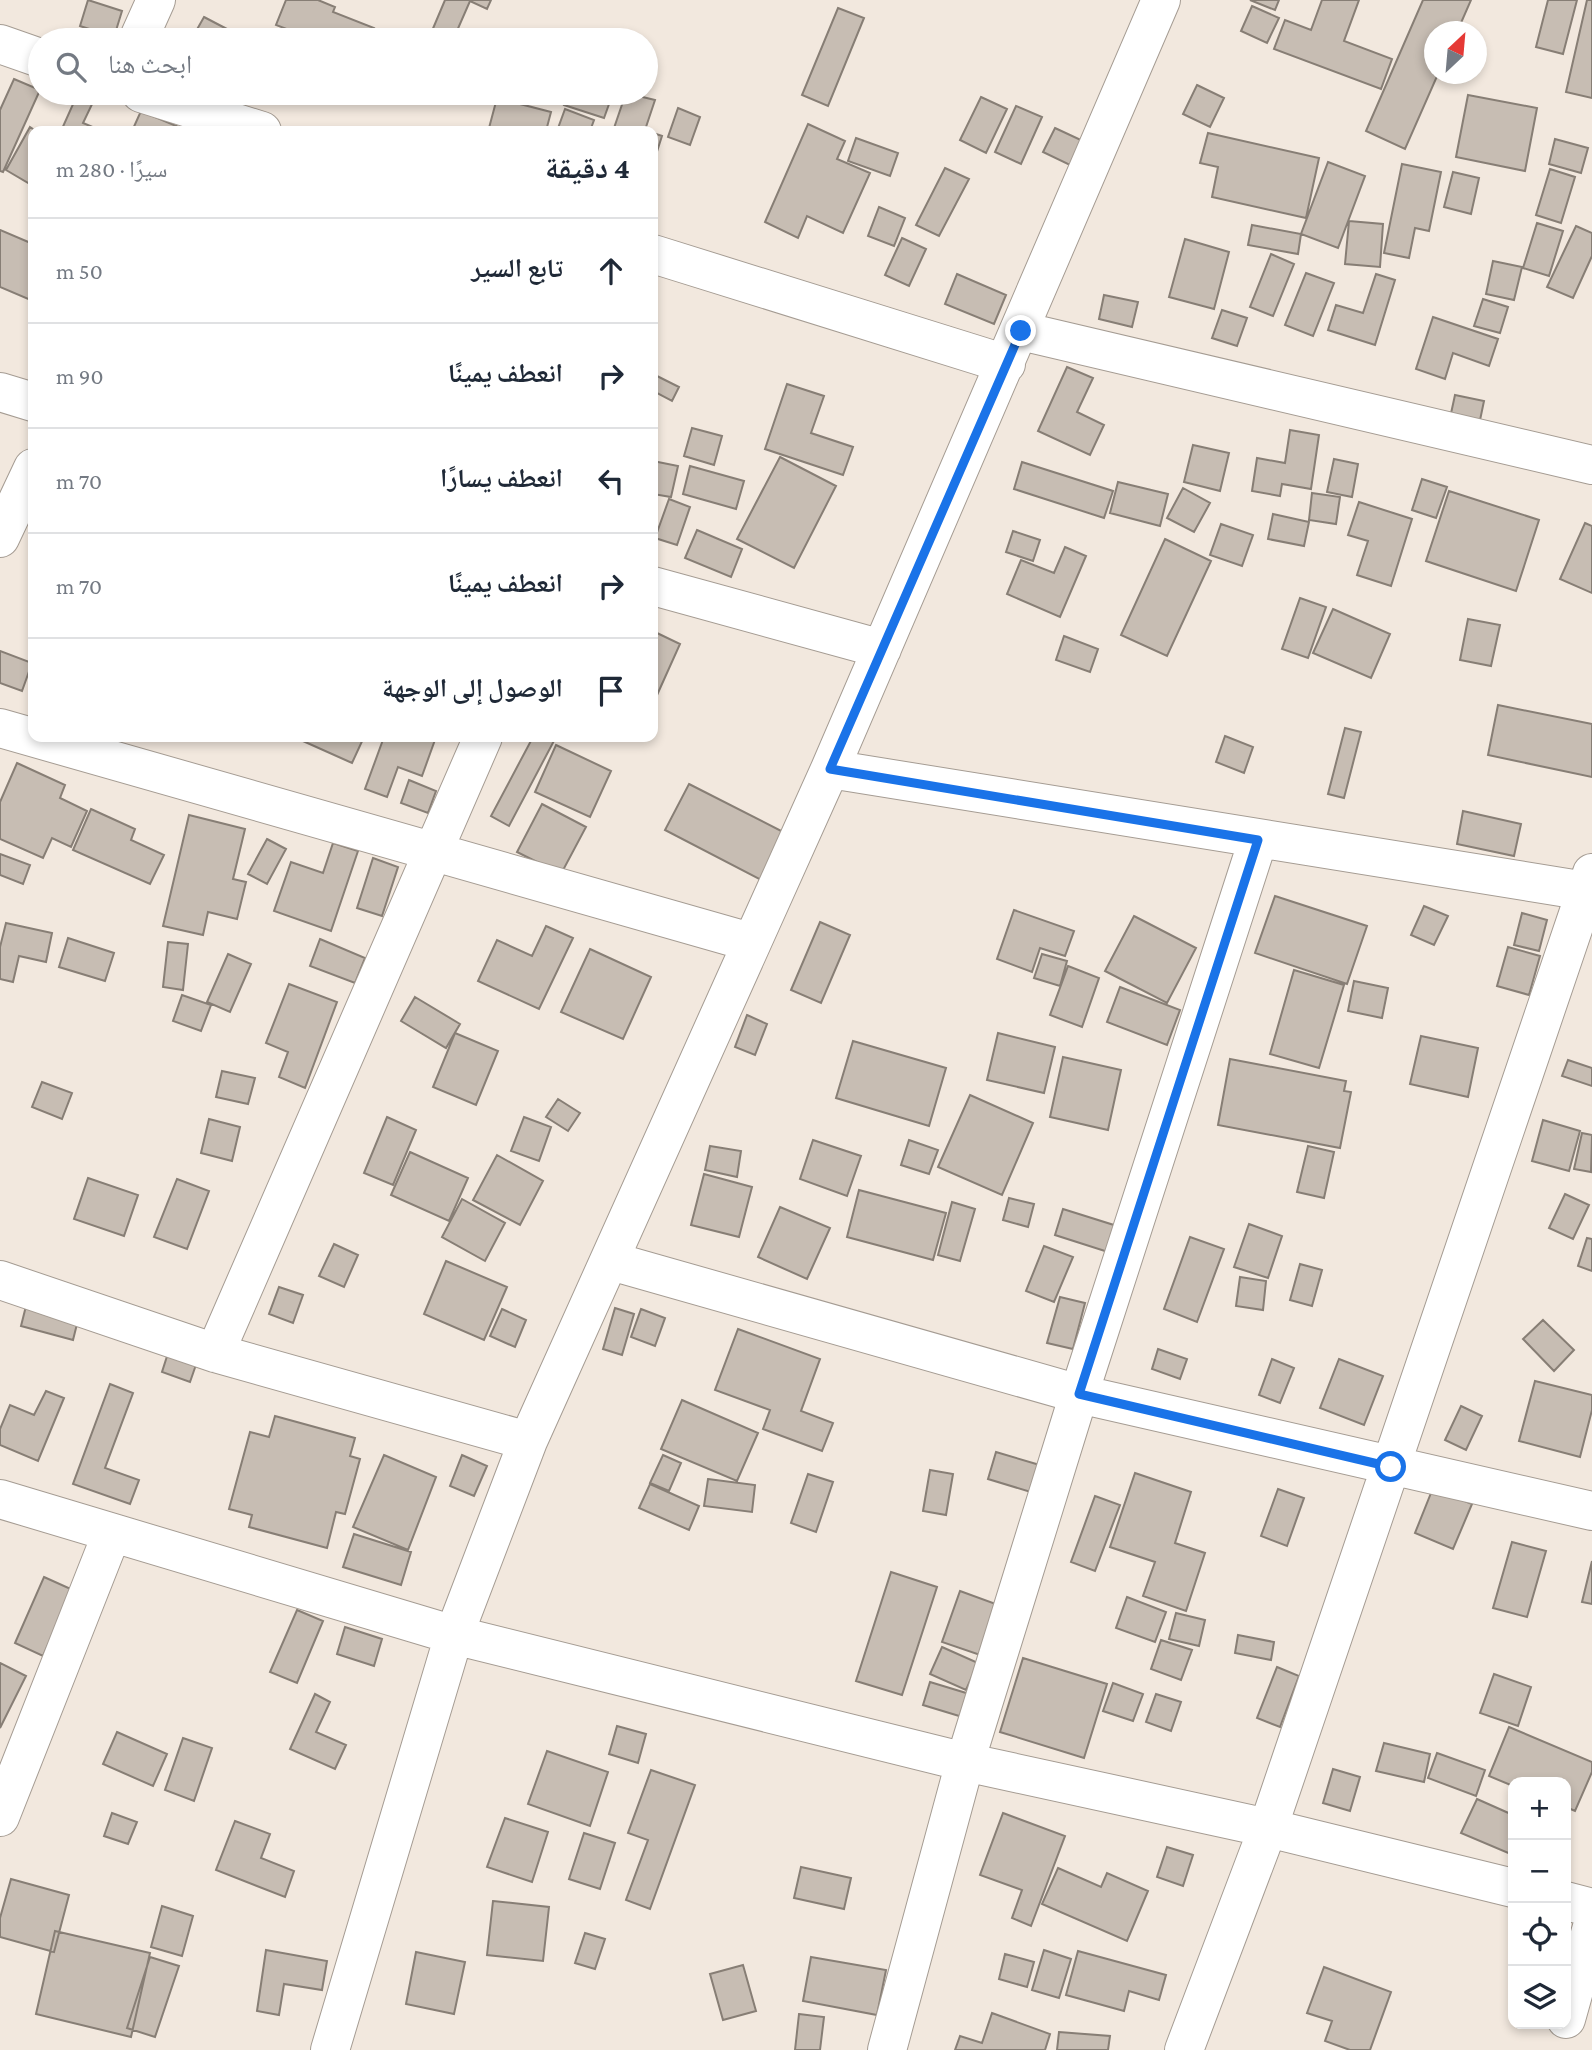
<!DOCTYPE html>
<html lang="ar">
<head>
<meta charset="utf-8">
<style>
  body { margin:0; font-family:"Crimson Pro","Noto Naskh Arabic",serif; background:#f6f6f7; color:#1f2937; direction:rtl }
  .controls { position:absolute; right:21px; bottom:21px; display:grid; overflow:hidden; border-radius:14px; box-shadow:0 4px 10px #0003 }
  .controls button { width:63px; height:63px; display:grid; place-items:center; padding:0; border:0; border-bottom:2px solid #e0e1e3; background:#fff; color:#1f2937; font:35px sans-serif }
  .compass { position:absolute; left:1424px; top:21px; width:63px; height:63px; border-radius:50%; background:#fff; box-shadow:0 4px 10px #0003; rotate:26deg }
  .stop { position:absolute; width:21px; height:21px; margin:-16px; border:5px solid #1a73e8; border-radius:50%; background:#fff }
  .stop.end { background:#1a73e8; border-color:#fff; box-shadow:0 2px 7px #0008 }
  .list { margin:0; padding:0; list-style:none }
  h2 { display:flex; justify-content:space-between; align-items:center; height:91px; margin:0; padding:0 28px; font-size:30px }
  h2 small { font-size:23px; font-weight:400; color:#747a83 }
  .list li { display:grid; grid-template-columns:46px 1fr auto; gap:21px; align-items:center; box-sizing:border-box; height:105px; padding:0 28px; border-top:2px solid #e0e1e3 }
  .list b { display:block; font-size:26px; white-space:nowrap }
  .list em { font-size:23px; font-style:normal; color:#747a83 }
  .icon { flex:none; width:38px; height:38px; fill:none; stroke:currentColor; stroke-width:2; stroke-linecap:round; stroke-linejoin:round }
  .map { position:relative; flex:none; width:1592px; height:2050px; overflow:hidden; direction:ltr }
  .search { position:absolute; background:#fff; box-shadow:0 4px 10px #0003; left:28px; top:28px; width:630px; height:77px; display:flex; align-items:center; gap:18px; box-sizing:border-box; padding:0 24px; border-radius:38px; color:#747a83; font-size:26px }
  .panel { position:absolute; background:#fff; box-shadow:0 4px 10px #0003; left:28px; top:126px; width:630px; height:616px; border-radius:14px; direction:rtl }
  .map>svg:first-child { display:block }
  .building { fill:#c7bdb3; stroke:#877e75; stroke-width:2 }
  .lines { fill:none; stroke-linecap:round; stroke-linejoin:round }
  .minor-casing { stroke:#a59c93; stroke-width:40 }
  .minor { stroke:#fff; stroke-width:38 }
  .route { stroke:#1a73e8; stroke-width:9 }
</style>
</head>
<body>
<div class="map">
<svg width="1592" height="2050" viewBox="0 0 1592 2050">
  <rect width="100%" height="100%" fill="#f2e8de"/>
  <path class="building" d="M88,0L122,11L114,37L80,26Z
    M286,0H318L335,7L333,12L374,28L369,40H315L276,25Z
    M445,0H491L487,9L470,1L453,40H435L429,38Z
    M1250,0H1279L1275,10Z
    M1322,0H1359L1344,41L1392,59L1381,89L1274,49L1285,20L1311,30Z
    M1423,0H1471L1457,32H1434V74H1438L1405,149L1366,131Z
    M1548,0H1577L1563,54L1536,47Z
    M1587,0H1592V98L1566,92Z
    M1252,6L1279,18L1267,43L1241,31Z
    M838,8L864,18L828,106L802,95Z
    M204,17L248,40H191Z
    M553,33L569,40H550Z
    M14,79L40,90L3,172L0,171V110Z
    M1197,85L1224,98L1210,127L1183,114Z
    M78,93L94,100L83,123L102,131H61Z
    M330,93H348L346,99Z
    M568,93H613L604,118L564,105Z
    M626,93L655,100L645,130L648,131H613Z
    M1468,95L1537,108L1525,171L1456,157Z
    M981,97L1007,109L986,153L960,140Z
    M497,98L551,112L546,131L489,128Z
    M1016,106L1042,117L1021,164L995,152Z
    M678,108L700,117L690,145L668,137Z
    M565,109L594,120L590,131H557Z
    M141,111L181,128L179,131H132Z
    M808,124L845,141L837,159L870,173L843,233L807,216L798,238L765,222Z
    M30,127L36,131H33V178L30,184L6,170Z
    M1055,128L1083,141L1072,166L1043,152Z
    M653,133L662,136L653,164Z
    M1208,133L1319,158L1306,218L1212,197L1218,167L1200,163Z
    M856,138L898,153L890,176L848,161Z
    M1555,139L1588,148L1581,173L1549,164Z
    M1328,162L1365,176L1338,248L1301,234Z
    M1402,164L1441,172L1429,231L1415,228L1409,258L1384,253Z
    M945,168L969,179L939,236L916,225Z
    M1550,169L1575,177L1561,223L1536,215Z
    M1453,172L1479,178L1471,214L1444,207Z
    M879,207L905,218L894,246L868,236Z
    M1349,221L1383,224L1380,267L1345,264Z
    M1537,223L1563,231L1549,276L1523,268Z
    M1252,225L1301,234L1298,254L1248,245Z
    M1576,226L1592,233V256L1573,298L1547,287Z
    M0,230L33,244V301L0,287Z
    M902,238L926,249L909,286L885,275Z
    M1185,239L1229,252L1214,309L1169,297Z
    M1271,254L1294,264L1273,316L1250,307Z
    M1493,261L1522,267L1514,300L1486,294Z
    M1306,273L1334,283L1313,336L1285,325Z
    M957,274L1006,295L994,324L945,304Z
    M1376,274L1395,280L1375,345L1328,330L1336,305L1363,313Z
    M1104,295L1138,302L1132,327L1099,319Z
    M1483,299L1508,307L1500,333L1474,326Z
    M1222,310L1247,318L1237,346L1212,338Z
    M1433,317L1498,339L1489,366L1453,353L1445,379L1416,369Z
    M1067,367L1093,378L1077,412L1104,425L1090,455L1038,431Z
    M653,374L679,387L672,401L653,391Z
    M787,384L824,396L811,433L853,447L843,475L765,449Z
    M1455,395L1484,401L1479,425L1450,418Z
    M692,428L722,436L714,465L684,456Z
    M1290,430L1319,435L1311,489L1282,484L1280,496L1252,491L1257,458L1285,463Z
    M1193,445L1229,453L1220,491L1184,482Z
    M780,457L836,486L794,568L737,539Z
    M1334,459L1358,464L1352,497L1327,492Z
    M653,461L678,466L671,497L653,494Z
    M1022,462L1113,491L1104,518L1014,489Z
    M690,466L744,481L736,509L683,494Z
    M1422,479L1447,487L1436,518L1412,510Z
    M1118,482L1168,494L1160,526L1110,513Z
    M1183,488L1210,503L1194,532L1167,518Z
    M1449,491L1539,520L1516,591L1426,561Z
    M1312,493L1340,497L1336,524L1309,520Z
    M669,499L690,507L677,545L655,538Z
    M1359,502L1412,519L1391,586L1357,575L1368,541L1348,535Z
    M1273,514L1309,522L1304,546L1268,539Z
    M1585,523L1592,526V593L1560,579Z
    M1221,524L1253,535L1242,566L1210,555Z
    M697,530L742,549L731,577L685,558Z
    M1013,531L1040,540L1033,561L1006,552Z
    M1165,539L1211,561L1167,656L1121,635Z
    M1065,547L1086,556L1060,617L1007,594L1021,560L1054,573Z
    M1300,598L1326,607L1308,658L1282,649Z
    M1333,609L1390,634L1371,678L1313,653Z
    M1468,619L1500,625L1491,666L1460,660Z
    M657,633L680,644L653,704V641Z
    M1064,636L1098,649L1090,672L1056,660Z
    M0,651L32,663L22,691L0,683Z
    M1498,705L1592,724V777L1488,755Z
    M1345,728L1361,732L1344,798L1328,794Z
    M1225,736L1253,747L1244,773L1216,762Z
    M294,737H364L352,763Z
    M384,737H436L422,776L398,767L387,797L365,789Z
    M533,737H556L509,826L491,816Z
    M556,745L611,771L590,817L535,792Z
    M17,763L65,785L60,798L87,811L71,847L52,838L43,858L0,839V802Z
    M409,780L436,791L428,813L401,803Z
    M689,784L791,836L767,883L665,830Z
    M542,804L586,827L561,874L517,852Z
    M91,809L135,829L131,840L164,855L150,884L73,850Z
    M1463,811L1521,824L1514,856L1457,844Z
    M189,815L245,829L233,879L246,882L237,919L208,912L203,935L163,926Z
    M267,839L286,849L267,884L248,874Z
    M333,843L358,851L331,931L274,911L291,862L323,873Z
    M0,854L30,865L23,884L0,875Z
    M373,858L398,867L382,916L357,908Z
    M1275,896L1367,926L1347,984L1255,953Z
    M1424,906L1448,916L1434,945L1411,935Z
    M1014,910L1074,931L1065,956L1040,948L1032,972L997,959Z
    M1522,913L1547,920L1539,951L1514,945Z
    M1134,916L1196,948L1167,1003L1105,971Z
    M820,922L850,935L821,1003L791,990Z
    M6,923L52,933L46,962L19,956L13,982L0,979V947Z
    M546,926L573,938L539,1009L478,981L497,940L532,956Z
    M68,938L114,953L105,981L59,967Z
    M320,939L365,958L355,983L310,966Z
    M168,942L188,944L183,990L163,987Z
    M1508,947L1540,956L1529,995L1497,986Z
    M590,949L651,977L623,1039L561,1012Z
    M228,954L251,964L230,1012L207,1002Z
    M1042,954L1067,961L1060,986L1034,978Z
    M1068,966L1099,978L1082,1027L1050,1015Z
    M1294,970L1344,985L1319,1068L1270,1054Z
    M1354,981L1388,988L1382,1018L1348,1011Z
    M289,984L337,1002L305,1088L279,1077L288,1052L266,1043Z
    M1120,987L1180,1010L1167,1045L1107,1022Z
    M182,995L211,1005L201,1031L173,1021Z
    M415,997L460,1024L446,1048L401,1021Z
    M747,1015L767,1024L755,1055L735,1047Z
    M455,1033L498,1051L476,1105L433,1087Z
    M998,1033L1055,1047L1044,1093L987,1080Z
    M1421,1036L1478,1048L1468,1097L1410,1084Z
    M853,1041L946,1068L929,1126L836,1098Z
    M1063,1057L1121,1070L1108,1130L1050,1117Z
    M1230,1059L1346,1081L1344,1091L1351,1092L1340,1148L1218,1125Z
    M1568,1060L1592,1068V1086L1562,1076Z
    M222,1071L255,1078L248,1104L216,1097Z
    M42,1082L72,1093L62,1119L32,1107Z
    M970,1095L1033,1123L1002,1195L938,1167Z
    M558,1099L580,1113L568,1131L546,1117Z
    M387,1117L416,1130L393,1185L364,1173Z
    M524,1117L551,1127L539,1161L511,1151Z
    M209,1119L240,1127L232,1161L201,1153Z
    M1543,1120L1580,1131L1569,1171L1532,1161Z
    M1582,1133L1592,1135L1591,1172L1574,1169Z
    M813,1140L861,1156L847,1196L800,1179Z
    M909,1140L938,1150L929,1174L901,1165Z
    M710,1146L741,1151L737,1177L705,1170Z
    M1308,1146L1334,1152L1324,1198L1297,1192Z
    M410,1152L468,1178L449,1221L391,1195Z
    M497,1155L543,1181L520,1225L473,1200Z
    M704,1174L752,1187L739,1237L691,1225Z
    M88,1178L138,1195L124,1236L74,1219Z
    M177,1179L209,1191L187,1249L154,1237Z
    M859,1190L946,1213L933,1260L847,1237Z
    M1565,1194L1589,1205L1573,1239L1549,1228Z
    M1009,1198L1034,1204L1028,1227L1003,1220Z
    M462,1199L505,1223L485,1261L442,1237Z
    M952,1202L975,1209L960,1261L938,1255Z
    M780,1207L830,1228L807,1279L758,1257Z
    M1063,1209L1117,1226L1108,1252L1055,1235Z
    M1249,1224L1282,1236L1268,1278L1234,1267Z
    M1190,1237L1224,1249L1197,1322L1164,1309Z
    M1587,1238L1592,1239V1271L1578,1266Z
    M334,1244L358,1255L344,1287L319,1276Z
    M1044,1246L1073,1257L1054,1302L1026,1291Z
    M446,1261L507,1287L484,1340L424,1314Z
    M1300,1264L1322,1270L1312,1306L1290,1300Z
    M1240,1277L1266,1281L1263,1310L1236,1306Z
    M279,1287L303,1295L293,1323L269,1314Z
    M1060,1297L1085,1303L1073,1349L1047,1343Z
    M26,1306L78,1320L73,1340L21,1326Z
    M615,1308L634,1314L622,1355L603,1349Z
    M502,1309L526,1320L515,1347L490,1336Z
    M641,1309L665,1318L655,1346L631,1337Z
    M1543,1320L1574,1350L1554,1371L1523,1339Z
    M738,1329L820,1359L801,1411L833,1423L822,1451L763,1429L770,1410L715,1390Z
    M1158,1349L1187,1359L1180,1379L1152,1369Z
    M169,1350L198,1359L190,1382L162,1372Z
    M1272,1359L1294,1368L1280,1403L1259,1395Z
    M1339,1359L1383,1376L1364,1425L1320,1408Z
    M1535,1381L1592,1395V1410L1580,1457L1519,1441Z
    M110,1384L133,1393L105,1468L139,1480L130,1504L73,1484Z
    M46,1391L64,1398L38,1461L0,1445V1429L10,1405L34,1415Z
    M682,1400L758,1433L737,1481L661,1449Z
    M1461,1406L1482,1416L1466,1450L1445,1440Z
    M275,1416L355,1438L350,1456L360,1459L345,1514L336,1512L327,1548L249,1527L252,1515L229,1509L250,1432L269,1437Z
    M996,1452L1043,1466L1034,1493L988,1479Z
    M384,1455L436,1477L408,1550L353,1527Z
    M462,1455L487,1466L474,1496L450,1486Z
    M663,1455L681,1463L669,1491L650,1483Z
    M930,1470L953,1474L946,1515L923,1511Z
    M1135,1473L1191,1492L1175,1543L1205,1553L1186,1611L1143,1596L1155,1562L1110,1547Z
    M808,1474L833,1482L816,1532L791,1523Z
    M708,1479L755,1485L752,1512L704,1506Z
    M650,1484L699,1506L689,1530L639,1508Z
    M1433,1488L1472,1504L1453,1549L1415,1533Z
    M1278,1489L1304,1498L1287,1546L1261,1536Z
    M1095,1496L1120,1505L1095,1571L1071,1562Z
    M354,1534L411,1552L401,1585L343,1567Z
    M1512,1542L1546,1551L1527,1617L1493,1608Z
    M1592,1561V1604L1582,1602Z
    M891,1572L937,1587L902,1695L856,1681Z
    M44,1577L73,1590L43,1656L15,1643Z
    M960,1591L1004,1607L986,1657L942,1642Z
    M1127,1597L1166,1612L1155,1642L1116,1628Z
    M297,1610L323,1621L297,1683L270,1672Z
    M1176,1613L1205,1620L1199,1646L1169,1639Z
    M345,1627L382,1639L374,1666L337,1654Z
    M1238,1635L1274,1642L1271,1660L1235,1653Z
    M1161,1640L1192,1650L1181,1680L1151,1669Z
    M942,1647L978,1663L966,1690L930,1674Z
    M1023,1658L1107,1684L1084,1758L1000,1732Z
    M0,1663L26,1676L0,1728Z
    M1277,1667L1299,1676L1280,1727L1257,1718Z
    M1494,1674L1531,1687L1518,1726L1480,1713Z
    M930,1682L976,1696L969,1719L923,1705Z
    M1113,1683L1143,1694L1133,1721L1103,1711Z
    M315,1694L330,1702L316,1732L346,1745L335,1769L290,1749Z
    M1156,1694L1181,1702L1171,1731L1146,1722Z
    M617,1726L646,1734L638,1763L609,1754Z
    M1509,1727L1592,1762V1772L1575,1811L1566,1807V1782H1513V1786L1489,1776Z
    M117,1732L167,1754L153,1786L103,1764Z
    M183,1738L212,1748L194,1801L165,1790Z
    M1384,1743L1430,1754L1424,1782L1376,1771Z
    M547,1751L608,1772L590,1826L528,1804Z
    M1437,1753L1485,1770L1476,1796L1428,1778Z
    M1333,1769L1360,1777L1350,1811L1323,1803Z
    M651,1770L695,1785L650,1909L626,1900L648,1840L628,1833Z
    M1477,1799L1513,1815V1855L1461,1833Z
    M112,1813L137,1822L128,1844L104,1836Z
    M1003,1813L1065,1836L1031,1926L1012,1918L1022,1890L980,1875Z
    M505,1818L548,1832L532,1882L487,1867Z
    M235,1821L270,1834L261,1858L294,1871L285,1897L216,1870Z
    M584,1833L615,1843L600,1889L569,1879Z
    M1167,1847L1193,1855L1183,1886L1157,1877Z
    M801,1867L851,1878L844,1909L794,1898Z
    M1058,1868L1101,1887L1107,1873L1148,1891L1127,1941L1042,1904Z
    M11,1879L69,1895L54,1952L0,1937V1918Z
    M493,1901L549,1907L543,1961L487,1955Z
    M162,1906L193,1916L182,1956L151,1947Z
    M55,1931L150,1953L131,2037L36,2014Z
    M585,1933L605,1939L595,1969L575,1963Z
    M266,1950L327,1961L322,1990L284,1984L279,2015L257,2011Z
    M1044,1950L1071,1959L1059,1998L1032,1990Z
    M1078,1951L1166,1975L1159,2000L1129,1991L1124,2011L1066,1995Z
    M416,1952L465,1962L454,2014L406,2004Z
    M1005,1954L1034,1962L1027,1987L999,1979Z
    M150,1957L179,1966L155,2037L127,2028Z
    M811,1957L886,1970L877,2015L803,2001Z
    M743,1965L756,2011L723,2020L710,1974Z
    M1324,1967L1391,1992L1370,2050H1350L1325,2041L1332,2021L1307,2013Z
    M992,2013L1050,2034L1045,2050H955L960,2036L982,2043Z
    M799,2014L824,2017L820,2050H795Z
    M1059,2032L1110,2036L1108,2050H1057Z"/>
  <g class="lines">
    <g class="minor-casing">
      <path id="minor" d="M138,40L156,0
        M0,44L40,58
        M141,93L262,131
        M653,254L1006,364
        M1021,331L1592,465
        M0,392L33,402
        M0,538L33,468
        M653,586L882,649
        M0,728L750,942
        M830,769L1592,892
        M611,1261L1079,1394L1592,1511
        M0,1280L215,1353L528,1441
        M215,1353L483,737
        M0,1499L454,1635L965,1762L1268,1828L1513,1888
        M0,1817L112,1533
        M1566,1901L1592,1908
        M1566,2019L1592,1927
        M330,2050L454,1635L528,1441L830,769L1161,0
        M887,2050L965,1762L1079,1394L1258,840
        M1184,2050L1268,1828L1592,873"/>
    </g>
    <use href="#minor" class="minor"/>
  </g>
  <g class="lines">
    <path class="route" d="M1021,331L830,769L1258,840L1079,1394L1391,1467"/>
  </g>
</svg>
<div class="controls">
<button>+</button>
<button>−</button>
<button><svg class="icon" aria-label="locate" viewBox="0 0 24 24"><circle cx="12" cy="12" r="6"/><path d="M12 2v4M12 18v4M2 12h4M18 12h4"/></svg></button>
<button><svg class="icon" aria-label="layers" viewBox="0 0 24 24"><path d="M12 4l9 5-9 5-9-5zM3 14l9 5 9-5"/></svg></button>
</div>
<svg class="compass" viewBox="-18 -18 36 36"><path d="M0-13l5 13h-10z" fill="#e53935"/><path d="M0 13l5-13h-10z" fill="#747a83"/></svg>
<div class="stop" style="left:1391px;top:1467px"></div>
<div class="stop end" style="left:1021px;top:331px"></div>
<div class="search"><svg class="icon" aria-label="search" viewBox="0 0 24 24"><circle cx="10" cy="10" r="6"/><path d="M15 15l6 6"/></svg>ابحث هنا</div>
<section class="panel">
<h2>4 دقيقة<small>سيرًا · 280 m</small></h2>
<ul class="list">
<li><svg class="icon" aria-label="ahead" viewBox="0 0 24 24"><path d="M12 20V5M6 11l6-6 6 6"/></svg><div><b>تابع السير</b></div><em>50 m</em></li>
<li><svg class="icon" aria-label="right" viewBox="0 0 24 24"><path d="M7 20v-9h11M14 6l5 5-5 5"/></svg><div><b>انعطف يمينًا</b></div><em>90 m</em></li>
<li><svg class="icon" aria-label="left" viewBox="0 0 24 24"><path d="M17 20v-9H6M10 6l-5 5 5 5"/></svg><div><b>انعطف يسارًا</b></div><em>70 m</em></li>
<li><svg class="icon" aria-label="right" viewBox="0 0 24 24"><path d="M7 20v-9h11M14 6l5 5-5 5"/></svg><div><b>انعطف يمينًا</b></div><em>70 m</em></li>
<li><svg class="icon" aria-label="arrive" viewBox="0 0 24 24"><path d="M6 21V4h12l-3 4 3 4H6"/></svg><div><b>الوصول إلى الوجهة</b></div></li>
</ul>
</section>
</div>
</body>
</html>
